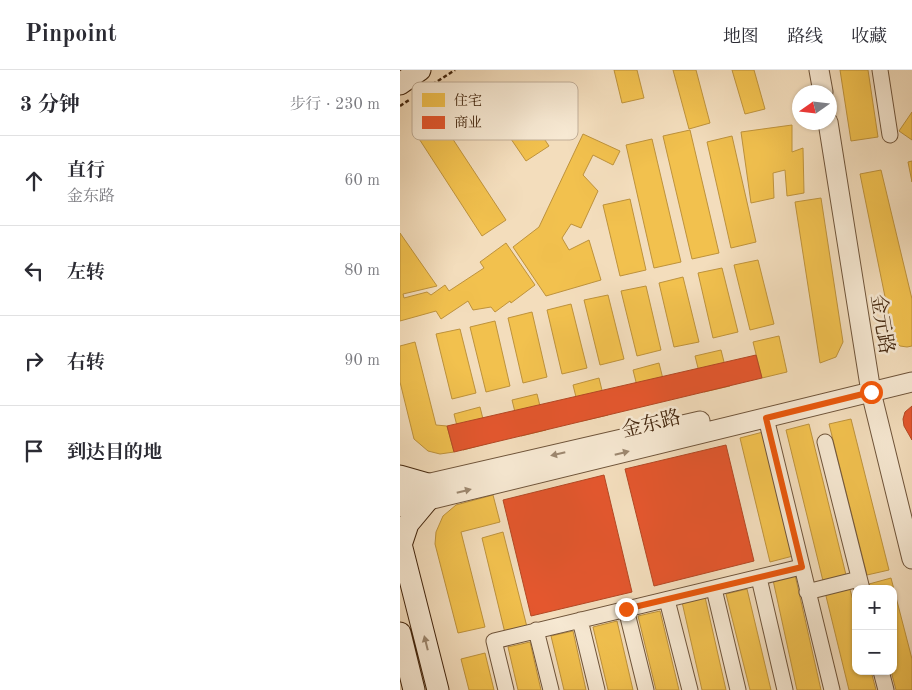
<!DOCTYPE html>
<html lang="zh">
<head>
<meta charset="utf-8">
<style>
  body { margin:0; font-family:"Old Standard TT","Noto Serif SC",serif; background:#f2f2f3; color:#2b2b33 }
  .controls { position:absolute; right:15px; bottom:15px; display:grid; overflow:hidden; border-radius:10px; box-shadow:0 1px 4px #0004 }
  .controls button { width:45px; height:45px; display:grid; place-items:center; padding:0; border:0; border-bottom:1px solid #e1e1e2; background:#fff; color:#2b2b33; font:25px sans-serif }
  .compass { position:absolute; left:392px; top:15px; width:45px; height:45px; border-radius:50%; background:#fff; box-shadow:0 1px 4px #0004; rotate:256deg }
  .stop { position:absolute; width:15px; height:15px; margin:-11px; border:4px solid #ea580c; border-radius:50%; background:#fff }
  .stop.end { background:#ea580c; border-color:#fff; box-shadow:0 1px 5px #0008 }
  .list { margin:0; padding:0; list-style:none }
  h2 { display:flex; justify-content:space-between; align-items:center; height:65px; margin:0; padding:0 20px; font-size:21px }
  h2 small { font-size:16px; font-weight:400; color:#7c7c81 }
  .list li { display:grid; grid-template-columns:32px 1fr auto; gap:15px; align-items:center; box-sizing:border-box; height:90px; padding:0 20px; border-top:1px solid #e1e1e2 }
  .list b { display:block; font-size:19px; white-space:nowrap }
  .list p { margin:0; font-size:16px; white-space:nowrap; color:#7c7c81 }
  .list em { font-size:16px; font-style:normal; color:#7c7c81 }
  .icon { flex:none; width:28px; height:28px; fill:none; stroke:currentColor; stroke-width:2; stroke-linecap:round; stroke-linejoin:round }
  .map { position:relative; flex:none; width:512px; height:620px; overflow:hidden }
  header { display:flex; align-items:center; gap:30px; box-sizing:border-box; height:70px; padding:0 25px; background:#fff; border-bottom:1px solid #e1e1e2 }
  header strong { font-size:24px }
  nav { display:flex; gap:28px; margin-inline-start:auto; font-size:18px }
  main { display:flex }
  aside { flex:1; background:#fff }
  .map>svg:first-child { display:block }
  .homes { fill:#f2c14e; stroke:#be923b }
  .shops { fill:#e4572e; stroke:#b44824 }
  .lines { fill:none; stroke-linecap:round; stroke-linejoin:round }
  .minor-casing { stroke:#6f543a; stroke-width:17 }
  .tertiary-casing { stroke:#6f543a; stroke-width:21 }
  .secondary-casing { stroke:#43260e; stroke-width:23 }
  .path { stroke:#43260e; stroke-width:2.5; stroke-dasharray:4 2.5; stroke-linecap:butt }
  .minor { stroke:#f7e9d3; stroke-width:15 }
  .tertiary { stroke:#f7e9d3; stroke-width:19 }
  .secondary { stroke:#f7e9d3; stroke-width:21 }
  .oneway { fill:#9d8870 }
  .route { stroke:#ea580c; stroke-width:6 }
  .labels { text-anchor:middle; stroke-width:5; stroke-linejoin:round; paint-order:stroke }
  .street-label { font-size:20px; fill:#43260e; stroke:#f7e9d3 }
  .key { fill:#f7e9d3; stroke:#c1ae98; stroke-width:1 }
  .key-label { font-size:14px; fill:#43260e }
</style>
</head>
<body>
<header>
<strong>Pinpoint</strong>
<nav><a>地图</a><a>路线</a><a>收藏</a></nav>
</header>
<main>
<aside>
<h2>3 分钟<small>步行 · 230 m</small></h2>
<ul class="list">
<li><svg class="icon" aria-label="ahead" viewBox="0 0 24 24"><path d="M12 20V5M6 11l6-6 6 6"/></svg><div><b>直行</b><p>金东路</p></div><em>60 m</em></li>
<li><svg class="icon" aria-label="left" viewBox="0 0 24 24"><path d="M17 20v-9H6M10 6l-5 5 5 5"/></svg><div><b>左转</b></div><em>80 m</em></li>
<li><svg class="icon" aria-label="right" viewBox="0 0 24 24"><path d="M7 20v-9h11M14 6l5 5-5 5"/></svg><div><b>右转</b></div><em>90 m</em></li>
<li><svg class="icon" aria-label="arrive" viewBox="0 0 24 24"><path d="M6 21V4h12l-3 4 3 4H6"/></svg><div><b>到达目的地</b></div></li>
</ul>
</aside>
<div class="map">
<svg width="512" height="620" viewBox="0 0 512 620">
  <rect width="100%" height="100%" fill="#f3ddbc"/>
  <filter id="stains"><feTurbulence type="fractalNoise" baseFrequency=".004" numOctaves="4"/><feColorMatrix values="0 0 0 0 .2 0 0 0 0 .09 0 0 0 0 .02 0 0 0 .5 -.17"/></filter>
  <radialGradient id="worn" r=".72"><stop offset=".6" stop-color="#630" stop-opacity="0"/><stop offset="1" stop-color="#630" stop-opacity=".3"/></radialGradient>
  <path class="homes" d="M214,0H237L244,28L222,33Z
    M273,0H296L310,53L289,59Z
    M332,0H354L365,39L345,44Z
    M440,0H468L478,67L451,71Z
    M110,18L149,76L126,91L87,34Z
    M512,42V70L499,61Z
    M37,45L106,150L82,166L14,61Z
    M392,55V82L403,78L404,123L387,126L385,100L373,103L374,128L351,133L341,62Z
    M290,60L319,183L292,189L263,66Z
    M183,64L220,81L213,95L193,85L183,105L198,121L181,158L171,154L162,168L169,180L189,170L201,210L146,226L113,177L139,157Z
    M332,66L356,172L331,178L307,72Z
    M252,69L281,192L254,198L226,75Z
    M512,91V112L508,92Z
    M481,100L512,229V276L507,277L500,276L495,271L492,261L460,104Z
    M421,128L443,272L436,287L420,293L395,132Z
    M230,129L246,200L220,206L203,135Z
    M0,163L37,216L3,224L4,228L27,222L31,225L45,215L49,221L84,198L80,192L106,173L135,215L111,233L110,231L95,242L91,237L73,240L68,231L41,249L36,241L0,251Z
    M358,190L374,254L350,260L334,195Z
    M322,198L338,262L313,268L298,203Z
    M283,207L299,272L274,277L259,213Z
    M246,216L261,280L237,286L221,221Z
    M208,225L224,289L200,295L184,230Z
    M171,234L187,298L162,304L147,240Z
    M132,242L147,307L123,313L108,248Z
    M95,251L110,316L86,322L70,257Z
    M60,259L76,323L52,329L36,264Z
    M379,266L387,302L362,308L353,272Z
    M15,272L36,355L47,356L54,382L40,384L28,381L14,369L0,312V276Z
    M321,280L330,316L304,322L295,286Z
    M259,293L268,329L242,336L233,300Z
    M199,308L208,345L182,351L173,315Z
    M137,324L146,360L121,366L112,330Z
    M80,337L89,373L63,380L54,344Z
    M451,349L489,500L467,505L429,354Z
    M409,354L447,509L424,515L386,360Z
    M363,362L393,486L370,492L340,368Z
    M93,425L100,452L61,462L85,557L58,563L35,474L36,462L43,446L56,435Z
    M103,462L127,557L105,563L82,468Z
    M395,505L421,620H397L373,510Z
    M491,508L512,589V620H496L491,601H493V519H470L469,514Z
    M449,516L456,541V601H471L476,620H449L425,522Z
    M347,519L371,620H350L326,524Z
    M305,527L326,620H302L282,532Z
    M260,541L279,620H256L238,546Z
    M217,551L233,620H208L193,557Z
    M173,561L186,620H164L151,566Z
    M130,572L141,620H118L108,577Z
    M85,583L94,620H69L61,589Z"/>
  <path class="shops" d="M356,285L362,308L54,382L47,356Z
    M512,336V370L504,356L503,349L505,342Z
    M326,375L354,491L254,516L225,399Z
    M204,405L232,522L131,546L103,430Z"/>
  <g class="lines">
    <g class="minor-casing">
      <path id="minor" d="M480,0L490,65
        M366,348L432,620
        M425,372L462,519
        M359,508L385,620
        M314,519L338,620
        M407,522L459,509
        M267,530L290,620
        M226,539L246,620
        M180,550L197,620
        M136,560L151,620
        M481,601L486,620
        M106,620L94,571L401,497"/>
    </g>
    <g class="tertiary-casing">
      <path id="tertiary" d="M419,0L423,22
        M428,52L471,322L512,489
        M0,420L300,351
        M0,437L512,312"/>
    </g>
    <g class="secondary-casing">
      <path id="secondary" d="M0,14L20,0
        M0,406L28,414
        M0,470L38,620
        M1,475L8,454L28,430
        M0,563L14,620"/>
    </g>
    <path class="path" d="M16,25L55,0
      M0,36L9,30"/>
    <use href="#minor" class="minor"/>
    <use href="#tertiary" class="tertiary"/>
    <use href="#secondary" class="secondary"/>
  </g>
  <defs><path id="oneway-solid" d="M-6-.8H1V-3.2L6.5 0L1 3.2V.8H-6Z" transform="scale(1.25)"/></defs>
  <g class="oneway">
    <use href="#oneway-solid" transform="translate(222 383) rotate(-14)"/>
    <use href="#oneway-solid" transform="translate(158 384) rotate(167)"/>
    <use href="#oneway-solid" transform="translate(64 421) rotate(-14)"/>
    <use href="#oneway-solid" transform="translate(26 573) rotate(-104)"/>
  </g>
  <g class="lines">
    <path class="route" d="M226,539L402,497L366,348L471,322"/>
  </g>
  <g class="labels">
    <g class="street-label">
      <text transform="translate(483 254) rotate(81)" y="7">金元路</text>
      <text transform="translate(251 353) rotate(-14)" y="7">金东路</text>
    </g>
  </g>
  <rect x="12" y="12" width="166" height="58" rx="8" class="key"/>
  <rect x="22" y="23" width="23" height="14" fill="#f2c14e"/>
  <rect x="22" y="46" width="23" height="13" fill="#e4572e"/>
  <g class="key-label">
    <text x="54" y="35">住宅</text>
    <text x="54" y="57">商业</text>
  </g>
  <rect width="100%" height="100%" filter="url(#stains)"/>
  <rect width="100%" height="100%" fill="url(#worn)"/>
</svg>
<div class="controls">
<button>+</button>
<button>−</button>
</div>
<svg class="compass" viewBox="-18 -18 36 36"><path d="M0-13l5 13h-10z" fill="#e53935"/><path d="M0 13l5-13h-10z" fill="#7c7c81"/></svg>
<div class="stop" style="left:471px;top:322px"></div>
<div class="stop end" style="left:226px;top:539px"></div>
</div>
</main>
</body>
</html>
